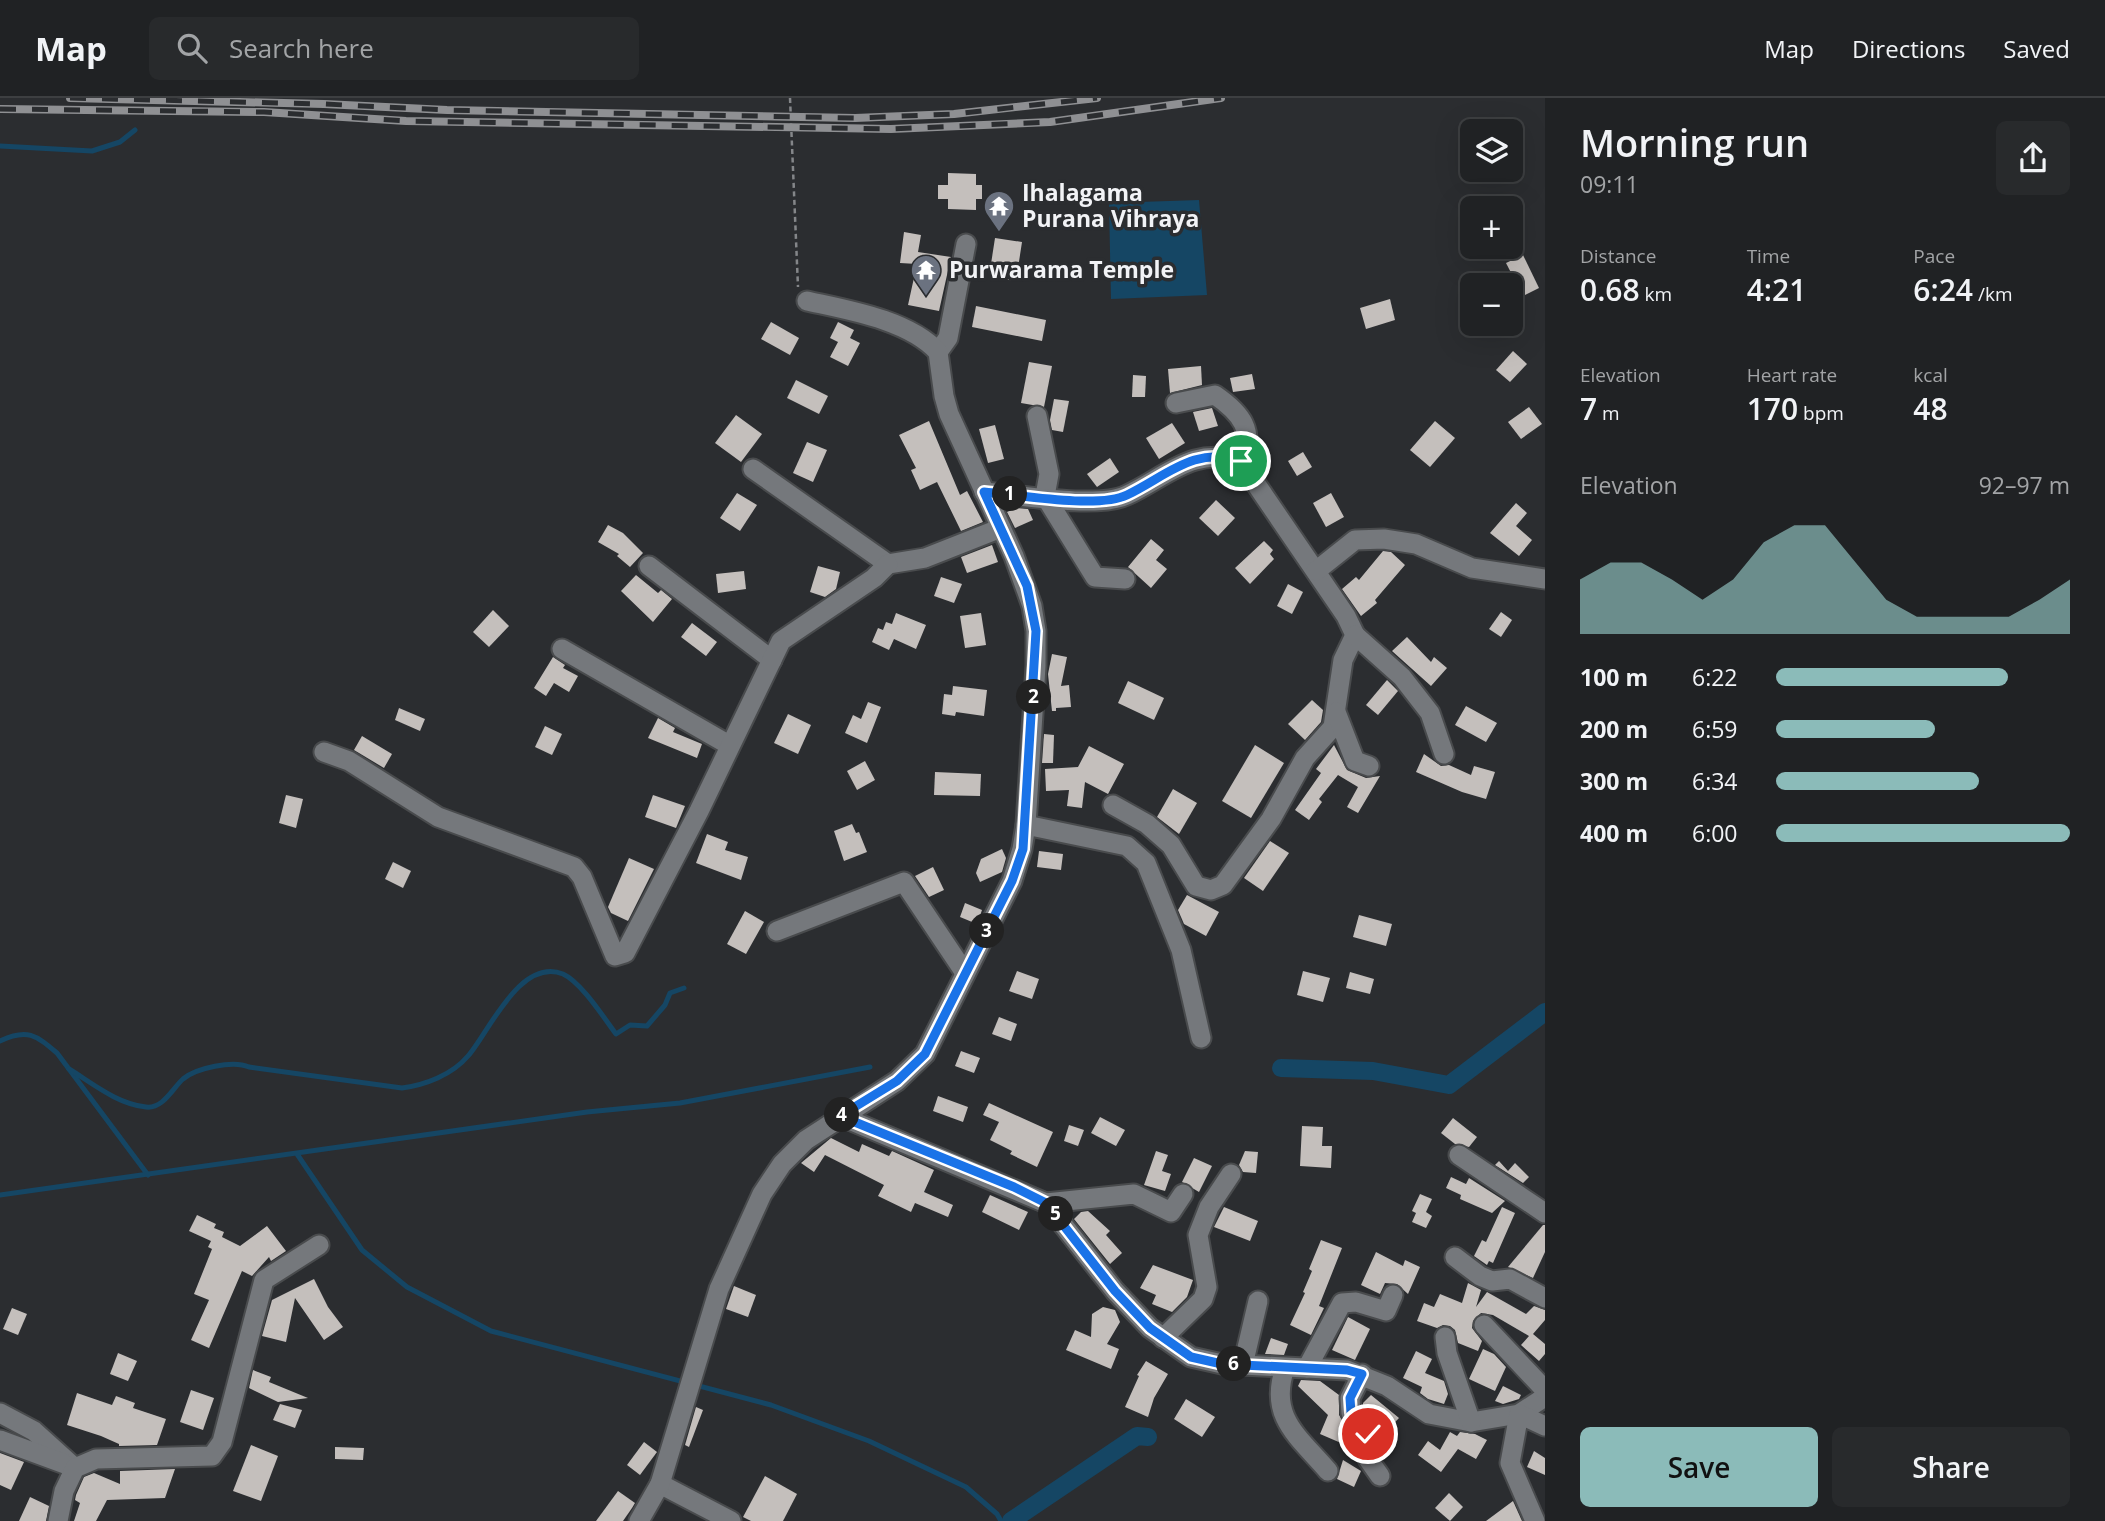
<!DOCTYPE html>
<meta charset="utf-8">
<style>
body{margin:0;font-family:"Open Sans",sans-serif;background:#282a2c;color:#f1f3f6;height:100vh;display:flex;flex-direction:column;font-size:26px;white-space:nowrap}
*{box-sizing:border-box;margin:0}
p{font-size:23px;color:#a2a4a6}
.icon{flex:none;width:38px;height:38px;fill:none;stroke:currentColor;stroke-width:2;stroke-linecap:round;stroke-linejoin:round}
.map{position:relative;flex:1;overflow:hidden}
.panel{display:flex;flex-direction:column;background:#202224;width:560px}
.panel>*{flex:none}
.fabs{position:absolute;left:1460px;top:21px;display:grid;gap:14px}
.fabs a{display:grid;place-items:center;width:63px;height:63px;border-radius:10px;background:#202224;box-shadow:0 7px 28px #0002,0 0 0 2px #3d3f41;font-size:35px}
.pin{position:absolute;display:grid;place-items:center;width:60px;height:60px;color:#fff;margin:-30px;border:4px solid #fff;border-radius:50%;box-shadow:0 2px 7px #0007}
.km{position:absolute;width:35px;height:35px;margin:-18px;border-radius:50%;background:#222;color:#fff;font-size:19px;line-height:35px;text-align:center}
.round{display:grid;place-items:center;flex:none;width:74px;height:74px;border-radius:10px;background:#282a2c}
.head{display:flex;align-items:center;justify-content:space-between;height:119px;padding:0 35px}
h1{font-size:38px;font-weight:600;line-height:52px}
.metrics{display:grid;grid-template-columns:repeat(3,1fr);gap:10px;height:119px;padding:7px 35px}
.metrics div{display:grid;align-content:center}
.metrics b{font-size:30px;font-weight:600}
.metrics small{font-size:19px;font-weight:400}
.metrics p{font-size:19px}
.chart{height:196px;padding:14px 35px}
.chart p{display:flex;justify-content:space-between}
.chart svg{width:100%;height:126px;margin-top:7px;fill:#8bbbb9;opacity:.7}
.button{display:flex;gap:14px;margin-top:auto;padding:14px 35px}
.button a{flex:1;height:80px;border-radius:10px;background:#8bbbb9;color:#111;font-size:28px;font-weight:600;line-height:80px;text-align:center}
.button a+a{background:#282a2c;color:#f1f3f6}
ul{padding:0 35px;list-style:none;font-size:23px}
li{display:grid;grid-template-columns:112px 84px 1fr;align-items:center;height:52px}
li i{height:18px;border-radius:9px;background:#8bbbb9}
header{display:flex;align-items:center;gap:42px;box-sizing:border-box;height:98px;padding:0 35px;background:#202224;border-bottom:2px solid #3d3f41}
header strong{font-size:33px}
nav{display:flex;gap:38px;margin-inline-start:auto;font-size:24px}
.search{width:490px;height:63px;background:#282a2c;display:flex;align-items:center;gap:18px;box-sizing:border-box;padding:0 24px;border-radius:10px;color:#a2a4a6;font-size:26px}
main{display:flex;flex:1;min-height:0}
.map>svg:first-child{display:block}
.water{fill:#154664}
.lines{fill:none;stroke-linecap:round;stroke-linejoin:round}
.stream{stroke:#154664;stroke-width:5}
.canal{stroke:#154664;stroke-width:18}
.building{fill:#c4bfbc}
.minor-casing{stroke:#494b4d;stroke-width:23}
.path{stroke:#848689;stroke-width:2.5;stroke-dasharray:5 3.5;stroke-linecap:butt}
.minor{stroke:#75787c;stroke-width:19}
.rail-casing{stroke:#8f9093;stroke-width:8}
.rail{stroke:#2b2d30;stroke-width:5;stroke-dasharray:16;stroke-linecap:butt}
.route-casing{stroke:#fff;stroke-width:14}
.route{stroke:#1a73e8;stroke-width:9}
.labels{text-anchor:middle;stroke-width:7;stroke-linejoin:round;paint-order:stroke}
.poi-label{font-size:23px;font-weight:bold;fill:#f2f3f6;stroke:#2b2d30;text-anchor:start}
</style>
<header>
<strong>Map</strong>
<div class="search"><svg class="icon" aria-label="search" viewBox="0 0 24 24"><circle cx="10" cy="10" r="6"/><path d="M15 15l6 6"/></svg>Search here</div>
<nav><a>Map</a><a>Directions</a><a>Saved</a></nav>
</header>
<main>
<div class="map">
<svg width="1545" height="1423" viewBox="0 0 1545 1423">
<rect width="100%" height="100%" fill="#2b2d30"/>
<path class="water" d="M1199,102L1207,197L1111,201L1109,105Z"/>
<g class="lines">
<g class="stream">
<path d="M0,48L92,53L120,44L135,32"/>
<path d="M0,943C27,930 36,937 57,955L148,1077"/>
<path d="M69,971C92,985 117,1006 146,1009C163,1011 172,991 183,981C196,970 233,962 249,969L402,990C425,987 452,977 468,958C489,934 520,859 563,876C581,884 604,920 616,936L630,927L647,928L665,907L670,895L684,890"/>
<path d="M297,1056L362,1152L407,1189L491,1233L771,1307L869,1343L966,1389L997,1416L1001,1423"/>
<path d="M0,1097L587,1014L680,1005L870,969"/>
</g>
<g class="canal">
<path d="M1281,970L1373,973L1449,987L1545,914"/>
<path d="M1011,1423L1137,1338L1148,1339"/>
</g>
</g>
<g class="building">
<path d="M948,75L976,76V87H982V101H976V112L948,111V101H938V87H948Z"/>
<path d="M904,134L921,137L918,154L951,159L939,213L908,207L917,166L900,165Z"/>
<path d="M995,140L1022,144L1016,183L989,179Z"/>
<path d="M1523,157L1539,190L1523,198L1506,165Z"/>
<path d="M1390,201L1395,222L1366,231L1360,210Z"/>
<path d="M976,208L1046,222L1042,243L972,229Z"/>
<path d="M771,224L799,240L790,257L761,241Z"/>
<path d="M838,224L854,232L850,240L860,245L848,268L830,259L838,244L830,240Z"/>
<path d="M1513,253L1527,266L1510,284L1496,272Z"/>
<path d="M1029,264L1052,268L1044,309L1021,305Z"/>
<path d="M1201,268L1202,287L1170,295L1168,271Z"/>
<path d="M1252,276L1255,291L1233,294L1230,280Z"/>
<path d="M1133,277L1146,278L1145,299H1132Z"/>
<path d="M796,282L828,298L819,316L787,300Z"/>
<path d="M1054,301L1069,303L1063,334L1052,332L1050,322Z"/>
<path d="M1529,309L1542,326L1521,341L1508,324Z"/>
<path d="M1212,310L1218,328L1199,333L1193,314Z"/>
<path d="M736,317L762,336L741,364L715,345Z"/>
<path d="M929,323L960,397L967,393L983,424L961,433L937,384L920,392L911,372L916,370L899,337Z"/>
<path d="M1435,323L1455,340L1430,369L1410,352Z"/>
<path d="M1172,325L1185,345L1159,361L1146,340Z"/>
<path d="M995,327L1004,361L988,365L979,331Z"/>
<path d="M807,344L827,352L813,384L793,375Z"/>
<path d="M1303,354L1312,369L1297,378L1288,363Z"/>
<path d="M1110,360L1119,374L1097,389L1087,376Z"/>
<path d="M737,395L757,407L740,433L720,420Z"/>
<path d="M1331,395L1344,419L1326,429L1313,405Z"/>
<path d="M1216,402L1235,420L1218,438L1199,420Z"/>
<path d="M1516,405L1527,415L1516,428L1532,442L1519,458L1490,435Z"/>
<path d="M1016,410L1028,411L1033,422L1015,430L1007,414Z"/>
<path d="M608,427L623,435L643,455L630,469L617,458L619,456L598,444Z"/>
<path d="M1151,441L1164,452L1156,462L1167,471L1151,490L1128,469Z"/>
<path d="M1264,443L1273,452L1270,456L1274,461L1250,486L1235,470Z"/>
<path d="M992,447L998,464L967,475L961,459Z"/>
<path d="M1383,453L1391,454L1405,467L1375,502L1377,505L1361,518L1342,491L1356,479L1359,482Z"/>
<path d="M818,468L840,474L836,491L825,499L810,494Z"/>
<path d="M744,473L746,491L718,495L716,476Z"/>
<path d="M636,477L658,495L661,492L672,501L653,524L621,493Z"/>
<path d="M941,479L962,486L954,505L934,498Z"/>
<path d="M1288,486L1303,494L1292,516L1277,508Z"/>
<path d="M493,512L509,528L489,549L473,534Z"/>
<path d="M1501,514L1512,522L1501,539L1489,531Z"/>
<path d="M896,515L926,527L916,551L894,541L889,552L872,544L878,530L883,532L886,524L892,526Z"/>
<path d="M981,515L986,547L965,550L960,518Z"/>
<path d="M692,525L717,544L706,558L681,539Z"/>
<path d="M1407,539L1431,564L1434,559L1447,570L1431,588L1392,553Z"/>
<path d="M1052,556L1067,559L1061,588L1069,587L1071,609L1056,610V613H1052L1048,576Z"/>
<path d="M553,559L565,567L563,570L578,578L569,594L554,585L546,598L534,590Z"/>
<path d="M1387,582L1398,593L1378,617L1366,607Z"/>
<path d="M1128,583L1164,600L1154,622L1118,605Z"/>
<path d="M953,588L987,592L984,618L956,614L955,618L942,616L944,596L952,597Z"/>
<path d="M1312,602L1323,612L1321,624L1305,642L1288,626Z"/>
<path d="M868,604L881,609L867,645L845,635L853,617L861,621Z"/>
<path d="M1466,608L1497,625L1486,644L1455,627Z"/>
<path d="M399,610L425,621L420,633L395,622Z"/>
<path d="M788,616L811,627L798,656L774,645Z"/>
<path d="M658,620L675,630L673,634L702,646L697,660L648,640Z"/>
<path d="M545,628L562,636L552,657L535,649Z"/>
<path d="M1044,636L1054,637L1053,665H1042Z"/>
<path d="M362,638L392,656L384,670L354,652Z"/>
<path d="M1255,647L1284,665L1251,720L1222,703Z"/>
<path d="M1334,647L1347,672L1366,680L1380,678L1358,715L1347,709L1358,689L1338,677L1319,701L1322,704L1309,722L1295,712L1321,675L1316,671Z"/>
<path d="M1089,648L1124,666L1108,696L1085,684L1082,710L1067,708L1069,692L1046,693L1045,671L1078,669Z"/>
<path d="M1424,656L1441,668L1449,667L1471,677L1474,668L1495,674L1486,701L1462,694L1416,674Z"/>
<path d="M865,663L875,682L857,692L847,673Z"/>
<path d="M935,674L981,676L980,698L934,697Z"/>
<path d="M1173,691L1197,705L1179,736L1157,719Z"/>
<path d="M286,697L303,701L296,730L279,725Z"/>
<path d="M653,697L685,708L676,730L645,719Z"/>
<path d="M852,726L856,735L859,734L867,754L844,763L834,733Z"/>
<path d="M707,736L728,744L725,752L748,759L741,782L696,765Z"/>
<path d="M1270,743L1289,755L1263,793L1244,780Z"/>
<path d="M1002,751L1006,760L1002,774L980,784L976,775L981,761Z"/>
<path d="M1039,753L1063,756L1061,772L1037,769Z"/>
<path d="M629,760L654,771L628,823L611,815L608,809Z"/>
<path d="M393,764L411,773L403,790L385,781Z"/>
<path d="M933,769L944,792L929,799L915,778Z"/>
<path d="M1187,797L1219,814L1206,838L1184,826L1178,812Z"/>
<path d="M965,805L982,812L977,826L960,819Z"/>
<path d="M745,813L764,824L746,856L727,846Z"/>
<path d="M1359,817L1392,826L1386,848L1353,839Z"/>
<path d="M1017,873L1039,881L1032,901L1009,893Z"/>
<path d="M1303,873L1330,880L1323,904L1297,897Z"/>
<path d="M1350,874L1374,881L1370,896L1346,890Z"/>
<path d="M999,919L1017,926L1011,943L992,936Z"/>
<path d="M961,953L980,960L974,975L955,968Z"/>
<path d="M938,998L968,1009L963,1024L933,1013Z"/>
<path d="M989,1005L1053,1034L1037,1069L1010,1056L1012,1053L990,1042L999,1024L983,1017Z"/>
<path d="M1100,1019L1125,1032L1116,1048L1091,1035Z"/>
<path d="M1453,1020L1477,1039L1469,1049L1455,1046L1441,1035Z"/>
<path d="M1069,1027L1084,1032L1078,1048L1064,1043Z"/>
<path d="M1302,1028L1323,1029L1322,1048H1332L1331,1070L1300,1068Z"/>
<path d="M831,1040L859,1054L862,1046L889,1058L892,1053L934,1072L924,1094L953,1107L948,1119L915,1105L911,1114L878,1098L884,1087L825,1057L814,1074L801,1065Z"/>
<path d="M1156,1053L1168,1057L1162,1073L1171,1076L1165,1093L1144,1087Z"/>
<path d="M1245,1053L1258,1054L1256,1075L1243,1074L1239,1067Z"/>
<path d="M1194,1060L1212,1068L1199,1094L1182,1084Z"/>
<path d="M1499,1063L1508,1073L1515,1065L1529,1079L1523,1085L1495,1067Z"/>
<path d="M1451,1079L1466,1086L1469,1080L1505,1103L1492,1115L1460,1101L1461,1097L1446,1090Z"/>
<path d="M1420,1096L1432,1101L1426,1114L1432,1118L1426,1130L1412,1124L1416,1115L1412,1113Z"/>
<path d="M990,1097L1028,1114L1019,1132L982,1114Z"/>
<path d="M1224,1109L1258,1123L1250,1143L1214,1129Z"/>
<path d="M1502,1109L1515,1115L1493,1165L1489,1163L1487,1167L1474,1158L1482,1142L1486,1144Z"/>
<path d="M1088,1113L1110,1133L1106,1137L1122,1155L1110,1166L1074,1121L1081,1114Z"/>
<path d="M197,1117L216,1126L214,1130L224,1134L222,1139L240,1148L267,1128L286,1153L271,1163L269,1159L252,1178L242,1173L209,1250L191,1242L209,1202L194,1196L212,1151L208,1149L211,1143L189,1133Z"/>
<path d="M1543,1127H1545V1154L1533,1180L1508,1169Z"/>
<path d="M1321,1142L1342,1150L1319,1208L1324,1210L1311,1237L1290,1227L1305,1195L1303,1194L1312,1173L1309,1171Z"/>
<path d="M1376,1154L1403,1168L1405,1162L1420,1169L1408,1196L1397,1186L1385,1185L1380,1196L1361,1187Z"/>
<path d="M1153,1167L1193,1182L1187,1199L1172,1214L1152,1206L1156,1197L1140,1190Z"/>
<path d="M314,1181L328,1209L343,1229L324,1242L295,1200L286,1244L262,1238L272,1202Z"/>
<path d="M1468,1185L1481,1192L1476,1209L1487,1194L1526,1216L1534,1208L1545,1212V1222L1533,1236L1545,1246V1256L1539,1263L1521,1247L1529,1238L1493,1217L1481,1215L1473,1223L1472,1230L1482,1243L1478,1253L1458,1245L1455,1232L1450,1228L1443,1227L1437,1230L1417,1223L1424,1205L1434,1209L1440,1196L1462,1205Z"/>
<path d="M734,1188L756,1197L748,1219L726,1211Z"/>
<path d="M1103,1209L1115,1212L1120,1224L1107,1246L1119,1251L1111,1271L1066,1252L1075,1232L1091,1239L1092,1216Z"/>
<path d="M12,1210L27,1216L18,1237L3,1231Z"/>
<path d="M1348,1219L1370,1231L1355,1262L1332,1252Z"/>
<path d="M1271,1240L1288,1246L1284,1257L1265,1256Z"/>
<path d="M1483,1251L1494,1256L1506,1269L1495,1293L1469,1281Z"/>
<path d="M1416,1253L1432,1261L1425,1275L1444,1283L1448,1296L1444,1306L1428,1301L1420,1295L1422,1289L1403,1280Z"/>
<path d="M118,1255L137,1263L128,1283L110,1276Z"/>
<path d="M1146,1263L1168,1276L1154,1300L1148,1319L1125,1309L1139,1278L1137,1277Z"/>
<path d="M253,1272L271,1279L269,1284L308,1300L278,1304L249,1290Z"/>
<path d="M1301,1282L1320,1283L1339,1297V1317L1354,1340L1355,1351L1320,1336L1328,1317L1298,1288Z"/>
<path d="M1503,1288L1521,1297L1519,1301L1503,1306L1495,1303Z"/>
<path d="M191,1292L214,1300L203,1332L180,1324Z"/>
<path d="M77,1295L112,1307L116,1298L135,1305L133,1310L166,1321L157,1347L119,1348V1346L101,1338L67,1327Z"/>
<path d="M1371,1297L1399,1320L1380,1340L1374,1325L1363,1310V1305Z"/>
<path d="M1186,1301L1215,1319L1202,1339L1174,1321Z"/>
<path d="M280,1306L302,1312L295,1330L273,1322Z"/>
<path d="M696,1309L703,1312L689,1349L685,1347Z"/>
<path d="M1450,1334L1457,1338L1460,1334L1475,1336L1487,1342L1476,1361L1458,1351L1441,1374L1418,1357L1428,1343L1440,1352Z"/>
<path d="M644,1344L657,1354L640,1377L627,1367Z"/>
<path d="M251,1347L278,1358L261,1403L233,1393Z"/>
<path d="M335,1349L364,1350L363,1362L335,1361Z"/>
<path d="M1534,1353L1545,1360V1377L1527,1369Z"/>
<path d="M0,1355L24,1364L11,1392L0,1387Z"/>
<path d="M1343,1362L1361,1373L1354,1389L1337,1381Z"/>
<path d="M175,1371L165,1400L107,1402L96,1423H74L80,1405L75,1402L76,1397L84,1379L94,1375L120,1386V1373Z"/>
<path d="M765,1378L797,1396L783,1423H751L743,1419Z"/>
<path d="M618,1393L635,1405L632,1410L623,1423H596Z"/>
<path d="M1449,1395L1463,1409L1450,1423L1435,1410Z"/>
<path d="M30,1399L49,1408L46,1423H19Z"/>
<path d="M1513,1403L1522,1423H1486Z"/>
</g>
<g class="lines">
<g class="minor-casing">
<g id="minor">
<path d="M938,254L948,240L966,146"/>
<path d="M1176,305L1215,297C1241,315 1256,333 1241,364"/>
<path d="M1037,318L1049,376L1045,398L1095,479L1125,481"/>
<path d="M753,371L888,466"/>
<path d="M984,394C1019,397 1098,411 1127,397C1166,379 1194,347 1241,364L1346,518L1355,537L1343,562L1333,629L1305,660L1271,721L1223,787L1211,792L1196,788L1171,747L1147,726L1113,707"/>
<path d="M888,466L925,460L1001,430"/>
<path d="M649,468L772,562"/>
<path d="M1316,473L1355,442L1384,441L1416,446L1472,470L1545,481"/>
<path d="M1355,537L1402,579L1430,615L1444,656"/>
<path d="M562,551L729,647"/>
<path d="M1336,614L1355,663L1369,668"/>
<path d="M324,654L349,663L438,719L574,769L582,779L615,858L625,855L699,713L781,543L874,480L888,466"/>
<path d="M1026,727L1127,748L1146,765L1181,852L1201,940"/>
<path d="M777,833L904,784L965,875"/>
<path d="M840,1018L1046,1105L1115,1193L1150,1230L1191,1259L1222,1266L1347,1272L1387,1288L1429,1316L1471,1324L1519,1316L1545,1299"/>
<path d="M1459,1057L1545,1115"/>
<path d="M1046,1105L1134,1096L1171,1114L1183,1096"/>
<path d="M1455,1159L1480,1178L1492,1183L1510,1181L1545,1200"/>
<path d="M1484,1227L1545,1292"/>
<path d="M1445,1239L1447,1255L1471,1324"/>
<path d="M1163,1240L1203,1201L1207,1189L1198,1137L1209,1109L1231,1076"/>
<path d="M1243,1267L1258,1203"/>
<path d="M1285,1270C1268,1319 1299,1339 1328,1373"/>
<path d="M1307,1270L1342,1205L1356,1204L1386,1213L1393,1197"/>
<path d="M1362,1276L1350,1300L1351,1315C1366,1331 1370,1339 1368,1361L1380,1378"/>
<path d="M0,1315L34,1333L75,1370"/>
<path d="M0,1342L65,1366"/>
<path d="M660,1386L731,1423"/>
<path d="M58,1423L64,1393L75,1370L96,1361L212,1358L222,1344L264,1182L319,1147"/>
<path d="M639,1423L660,1386L719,1191L762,1096L782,1066L806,1042L897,983L925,956L1012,783L1022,751L1026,727L1036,568V533L1032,508L1014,458L949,316L944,298L938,254C909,222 848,212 807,203"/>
<path d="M1535,1423L1510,1365L1519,1316L1545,1328"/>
</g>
</g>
<path class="path" d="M790,0L798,189"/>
<use href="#minor" class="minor"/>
<g class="rail-casing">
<g id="rail">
<path d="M70,0L324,6L447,12L855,20L954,16L1097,0"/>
<path d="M0,11L264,14L406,23L891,31L1050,24L1221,0"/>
</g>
</g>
<use href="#rail" class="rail"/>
</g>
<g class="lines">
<g class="route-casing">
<path id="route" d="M1241,363C1195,347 1165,379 1127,397C1098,411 1019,397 984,394L1027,488L1036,533L1023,751L1012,783L925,956L897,983L840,1018L1014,1089L1046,1105L1115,1193L1150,1230L1191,1259L1222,1266L1347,1272L1362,1276L1350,1300L1351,1315L1368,1336"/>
</g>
<use href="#route" class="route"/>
</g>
<defs>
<g id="temple-pin" transform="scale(1.575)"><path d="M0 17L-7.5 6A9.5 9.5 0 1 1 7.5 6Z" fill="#6b7280" stroke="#2b2d30"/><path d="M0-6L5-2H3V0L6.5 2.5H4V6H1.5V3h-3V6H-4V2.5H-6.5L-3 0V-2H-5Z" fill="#fff"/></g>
</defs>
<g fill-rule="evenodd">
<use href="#temple-pin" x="999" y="108"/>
<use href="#temple-pin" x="926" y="172"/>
</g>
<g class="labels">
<g class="poi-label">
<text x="1022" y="103">Ihalagama<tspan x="1022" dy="26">Purana Vihraya</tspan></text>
<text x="949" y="180">Purwarama Temple</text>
</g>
</g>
</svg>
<div class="fabs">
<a><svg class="icon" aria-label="layers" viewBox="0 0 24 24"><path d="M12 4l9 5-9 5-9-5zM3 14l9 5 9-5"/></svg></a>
<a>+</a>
<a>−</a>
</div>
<div class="pin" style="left:1241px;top:363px;background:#1e9e55"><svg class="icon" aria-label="arrive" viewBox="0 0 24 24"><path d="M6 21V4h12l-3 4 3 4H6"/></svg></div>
<div class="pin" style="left:1368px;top:1336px;background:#d93025"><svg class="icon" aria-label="check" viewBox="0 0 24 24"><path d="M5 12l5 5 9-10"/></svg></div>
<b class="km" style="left:1010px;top:396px">1</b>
<b class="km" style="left:1034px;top:599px">2</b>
<b class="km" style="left:987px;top:833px">3</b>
<b class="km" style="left:842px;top:1017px">4</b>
<b class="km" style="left:1056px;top:1116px">5</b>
<b class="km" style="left:1234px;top:1266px">6</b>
</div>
<section class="panel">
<div class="head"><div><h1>Morning run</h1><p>09:11</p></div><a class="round"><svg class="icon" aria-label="share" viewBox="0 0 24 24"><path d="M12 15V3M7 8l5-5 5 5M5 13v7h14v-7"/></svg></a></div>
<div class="metrics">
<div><p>Distance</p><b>0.68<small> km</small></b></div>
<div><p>Time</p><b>4:21</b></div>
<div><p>Pace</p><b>6:24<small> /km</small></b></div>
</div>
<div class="metrics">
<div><p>Elevation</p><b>7<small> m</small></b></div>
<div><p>Heart rate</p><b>170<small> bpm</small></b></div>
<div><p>kcal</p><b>48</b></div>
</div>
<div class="chart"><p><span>Elevation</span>92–97 m</p>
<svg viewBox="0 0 160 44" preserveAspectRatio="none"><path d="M0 44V25L10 19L20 19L30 25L40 32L50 25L60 12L70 6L80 6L90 19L100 32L110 38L120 38L130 38L140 38L150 32L160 25V44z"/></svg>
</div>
<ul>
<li><b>100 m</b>6:22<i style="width:79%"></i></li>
<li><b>200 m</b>6:59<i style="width:54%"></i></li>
<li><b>300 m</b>6:34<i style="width:69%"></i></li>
<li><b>400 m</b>6:00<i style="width:100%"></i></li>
</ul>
<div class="button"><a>Save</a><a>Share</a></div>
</section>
</main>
